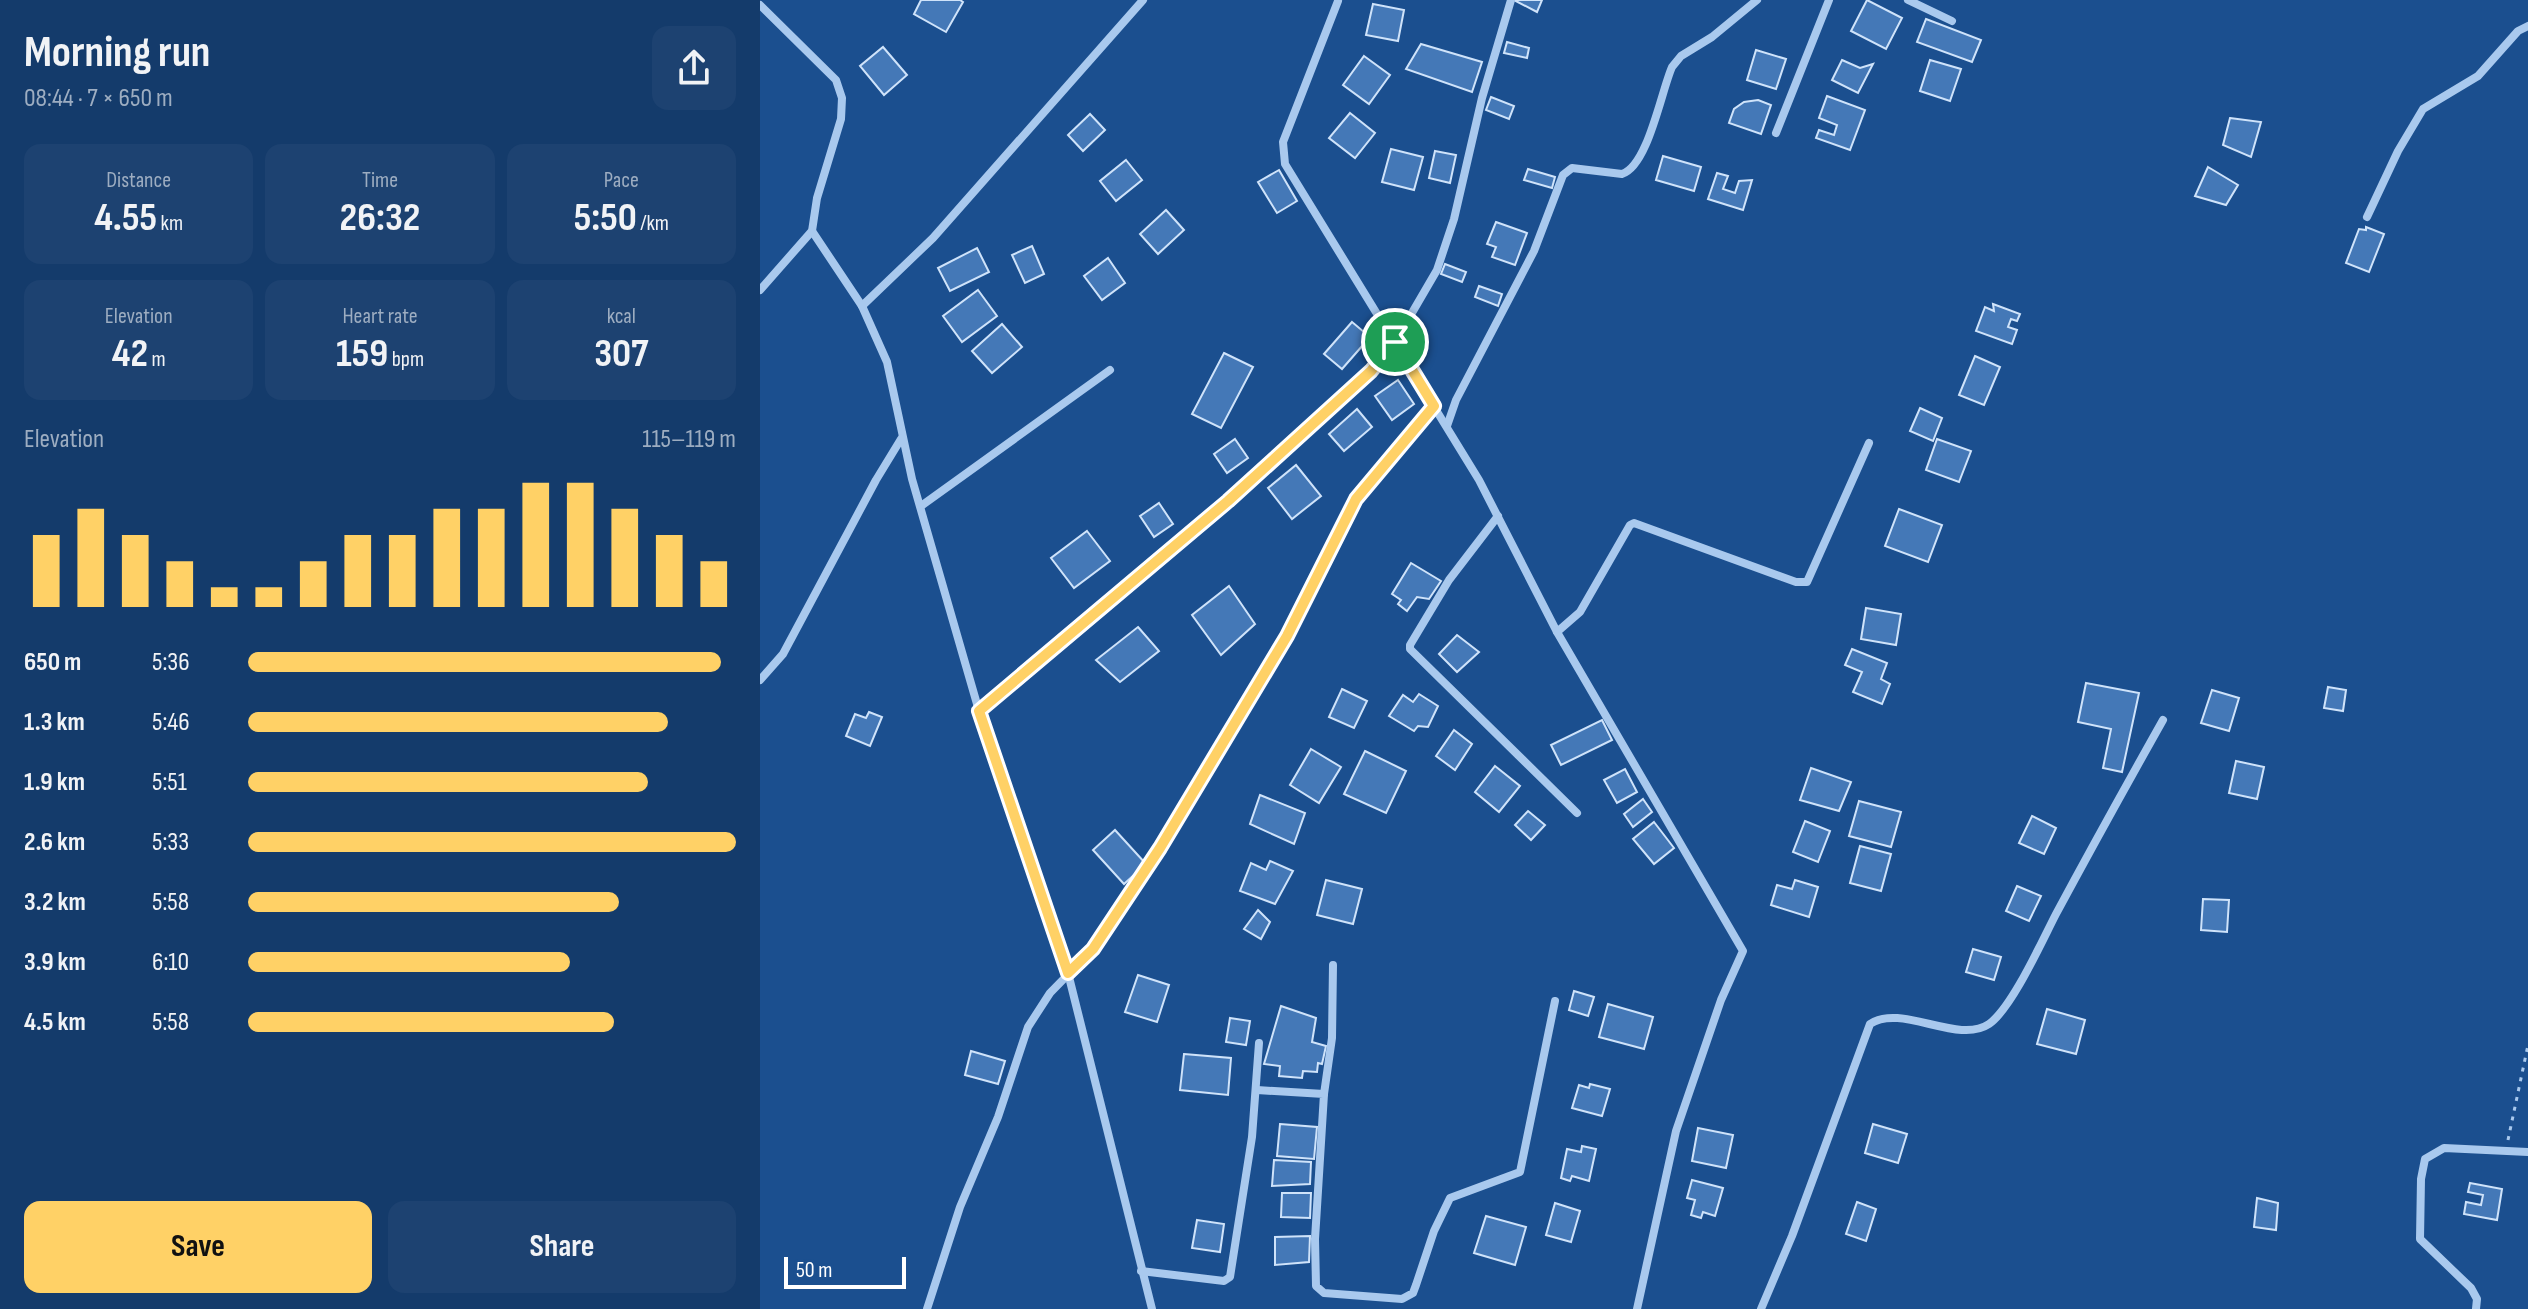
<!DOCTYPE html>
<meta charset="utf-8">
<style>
body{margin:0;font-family:"Sofia Sans Condensed",sans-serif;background:#1d4271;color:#f1f3f6;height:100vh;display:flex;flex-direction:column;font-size:30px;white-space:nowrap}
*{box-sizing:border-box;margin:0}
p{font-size:26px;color:#9dadc1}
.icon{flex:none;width:44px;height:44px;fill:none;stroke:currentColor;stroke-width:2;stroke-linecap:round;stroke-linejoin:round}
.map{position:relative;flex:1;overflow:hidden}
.panel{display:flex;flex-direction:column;background:#143b6b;width:760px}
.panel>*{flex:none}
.scale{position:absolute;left:24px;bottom:20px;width:122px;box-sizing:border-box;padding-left:8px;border:4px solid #fff;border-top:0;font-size:22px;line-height:28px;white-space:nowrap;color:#fff;-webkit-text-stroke:6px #1b4f8f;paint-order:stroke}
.pin{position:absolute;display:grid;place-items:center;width:68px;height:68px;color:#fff;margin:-34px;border:4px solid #fff;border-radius:50%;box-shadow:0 2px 8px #0007}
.round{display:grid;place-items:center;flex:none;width:84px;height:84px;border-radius:16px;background:#1d4271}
.overview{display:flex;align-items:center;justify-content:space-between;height:136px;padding:0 24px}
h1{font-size:44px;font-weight:700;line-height:60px}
.figures{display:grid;grid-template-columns:repeat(3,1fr);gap:12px;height:136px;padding:8px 24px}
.figures div{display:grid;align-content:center;border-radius:16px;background:#1d4271;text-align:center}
.figures b{font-size:40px;font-weight:700}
.figures small{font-size:22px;font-weight:400}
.figures p{font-size:22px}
.chart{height:224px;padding:16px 24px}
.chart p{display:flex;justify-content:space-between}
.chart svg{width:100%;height:144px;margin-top:8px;stroke:#ffd166;stroke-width:6}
.primary-button{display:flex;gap:16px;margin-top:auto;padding:16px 24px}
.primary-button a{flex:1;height:92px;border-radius:16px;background:#ffd166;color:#111;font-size:32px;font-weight:700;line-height:92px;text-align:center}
.primary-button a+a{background:#1d4271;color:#f1f3f6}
ul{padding:0 24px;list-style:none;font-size:26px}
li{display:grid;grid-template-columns:128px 96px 1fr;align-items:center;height:60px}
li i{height:20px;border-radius:10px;background:#ffd166}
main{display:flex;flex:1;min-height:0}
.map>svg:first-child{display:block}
.building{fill:#4478b7;stroke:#cfe3fa;stroke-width:2}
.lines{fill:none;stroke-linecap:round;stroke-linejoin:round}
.path{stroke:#a9c9ee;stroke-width:3;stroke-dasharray:4 6;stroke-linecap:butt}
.minor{stroke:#a9c9ee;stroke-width:8}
.route-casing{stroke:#fff;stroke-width:16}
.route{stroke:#ffd166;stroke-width:10}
</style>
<main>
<section class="panel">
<div class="overview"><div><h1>Morning run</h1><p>08:44 · 7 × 650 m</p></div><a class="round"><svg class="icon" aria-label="share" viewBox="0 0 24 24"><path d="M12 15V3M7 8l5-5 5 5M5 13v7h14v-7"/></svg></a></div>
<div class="figures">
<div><p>Distance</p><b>4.55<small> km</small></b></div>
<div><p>Time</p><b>26:32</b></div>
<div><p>Pace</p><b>5:50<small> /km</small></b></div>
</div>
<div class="figures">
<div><p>Elevation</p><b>42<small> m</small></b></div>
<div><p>Heart rate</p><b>159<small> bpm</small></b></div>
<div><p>kcal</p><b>307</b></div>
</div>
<div class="chart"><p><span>Elevation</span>115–119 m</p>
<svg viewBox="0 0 160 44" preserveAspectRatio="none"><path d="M5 44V22M15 44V14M25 44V22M35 44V30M45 44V38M55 44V38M65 44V30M75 44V22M85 44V22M95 44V14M105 44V14M115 44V6M125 44V6M135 44V14M145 44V22M155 44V30"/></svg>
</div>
<ul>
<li><b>650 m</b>5:36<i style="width:97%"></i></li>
<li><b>1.3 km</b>5:46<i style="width:86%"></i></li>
<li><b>1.9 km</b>5:51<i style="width:82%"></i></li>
<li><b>2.6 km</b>5:33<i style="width:100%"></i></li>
<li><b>3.2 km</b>5:58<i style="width:76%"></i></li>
<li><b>3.9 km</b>6:10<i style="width:66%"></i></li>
<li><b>4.5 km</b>5:58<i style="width:75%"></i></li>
</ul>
<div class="primary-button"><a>Save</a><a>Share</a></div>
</section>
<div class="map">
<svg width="1768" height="1309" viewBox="0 0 1768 1309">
<rect width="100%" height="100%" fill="#1b4f8f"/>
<g class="building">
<path d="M161,0H200L203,2L186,32L154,14Z"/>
<path d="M754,0H782L777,12Z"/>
<path d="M1107,0L1142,18L1126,49L1091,31Z"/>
<path d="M613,4L644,10L638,41L606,35Z"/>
<path d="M1166,19L1221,40L1212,62L1157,42Z"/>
<path d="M747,42L769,48L767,58L744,53Z"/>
<path d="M661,44L722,62L712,92L646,69Z"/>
<path d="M123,47L147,75L124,95L100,66Z"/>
<path d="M996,50L1026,59L1016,89L987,80Z"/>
<path d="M604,56L630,75L609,104L583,85Z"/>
<path d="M1082,60L1100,68L1113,64L1098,93L1072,80Z"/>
<path d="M1170,60L1201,69L1190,101L1160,91Z"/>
<path d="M1067,96L1105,110L1090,150L1056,138L1059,130L1074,135L1077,125L1059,118Z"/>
<path d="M731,97L754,106L749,119L726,110Z"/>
<path d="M998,100L1011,105L1001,134L969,123L974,109L984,102Z"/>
<path d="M590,113L615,133L595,158L569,138Z"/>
<path d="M330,114L345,130L323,151L308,135Z"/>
<path d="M1470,118L1501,122L1491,157L1463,145Z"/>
<path d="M631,149L663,157L654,190L622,182Z"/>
<path d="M675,151L696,155L690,183L669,178Z"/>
<path d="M903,156L941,167L934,191L896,180Z"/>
<path d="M366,160L382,180L356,201L340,181Z"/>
<path d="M1448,167L1478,185L1466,205L1435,196Z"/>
<path d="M768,169L795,177L792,188L764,180Z"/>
<path d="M519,170L537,201L517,213L498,182Z"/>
<path d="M957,173L968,176L963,189L975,193L979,181L992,180L983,210L948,199Z"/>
<path d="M406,210L424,230L398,254L380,234Z"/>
<path d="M736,222L767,233L755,265L732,257L736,247L727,244Z"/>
<path d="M1606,227L1624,234L1609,272L1586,263L1599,229L1606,230Z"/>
<path d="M272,246L284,274L265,283L252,255Z"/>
<path d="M217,248L229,272L190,291L178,268Z"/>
<path d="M348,258L365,283L342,300L324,276Z"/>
<path d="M685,264L706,272L702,282L681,274Z"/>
<path d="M719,286L742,294L738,306L715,297Z"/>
<path d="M218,290L237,316L202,342L183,316Z"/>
<path d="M1233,304L1260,314L1257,321L1251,319L1248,327L1257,330L1252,344L1216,331L1225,307L1234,311Z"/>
<path d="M592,322L610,337L582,369L564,354Z"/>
<path d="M242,324L262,347L232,373L212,351Z"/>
<path d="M464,353L493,367L461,428L432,414Z"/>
<path d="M1215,356L1240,367L1224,405L1199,395Z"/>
<path d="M638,380L654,404L632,420L615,396Z"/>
<path d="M1160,408L1182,418L1173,441L1150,431Z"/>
<path d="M597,409L612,427L584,451L569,434Z"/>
<path d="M475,439L488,458L467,473L454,454Z"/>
<path d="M1177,439L1211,451L1199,482L1166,470Z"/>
<path d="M536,465L561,496L532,519L508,488Z"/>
<path d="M399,503L413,524L394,537L380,516Z"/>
<path d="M1139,509L1182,525L1168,562L1125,546Z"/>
<path d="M327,531L350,561L314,588L291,558Z"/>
<path d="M651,563L681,581L669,599L657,597L647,611L638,604L641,600L632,594Z"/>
<path d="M469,586L495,624L461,655L432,615Z"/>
<path d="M1106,608L1141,614L1136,645L1101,639Z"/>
<path d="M378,627L399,651L360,682L336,660Z"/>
<path d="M697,635L719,652L697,672L679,654Z"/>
<path d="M1092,649L1127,663L1121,679L1130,684L1122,704L1093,692L1102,672L1085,665Z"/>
<path d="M1326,683L1379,693L1362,772L1343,768L1351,729L1318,722Z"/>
<path d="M1568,687L1586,690L1583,711L1564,708Z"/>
<path d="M582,689L607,701L594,728L569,717Z"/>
<path d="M1452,690L1479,698L1469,731L1441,723Z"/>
<path d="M659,694L678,706L668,727L658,726L654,731L629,716L643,695L653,702Z"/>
<path d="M109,712L122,717L110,746L86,736L95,714L106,718Z"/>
<path d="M842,720L852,740L801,765L791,745Z"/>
<path d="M694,730L712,744L695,770L676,756Z"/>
<path d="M551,749L581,767L559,803L530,785Z"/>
<path d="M605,751L646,771L626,813L584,794Z"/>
<path d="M1476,761L1504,767L1497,799L1469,793Z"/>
<path d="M735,766L760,786L739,812L715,792Z"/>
<path d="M1051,768L1091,782L1079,811L1040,800Z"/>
<path d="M865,769L877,792L857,803L844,780Z"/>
<path d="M500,795L545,813L534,844L490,824Z"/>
<path d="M883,799L892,812L873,827L864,814Z"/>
<path d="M1099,801L1141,812L1131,847L1089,836Z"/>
<path d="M768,811L785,825L771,840L755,825Z"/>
<path d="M1272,816L1296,828L1284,854L1259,843Z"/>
<path d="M1045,821L1070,831L1058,862L1033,852Z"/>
<path d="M894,822L914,848L894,864L873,839Z"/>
<path d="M355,830L386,864L364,884L333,850Z"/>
<path d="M1100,846L1131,854L1121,891L1090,883Z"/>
<path d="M510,861L533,871L515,904L480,891L491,863L506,870Z"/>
<path d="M566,880L602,889L593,924L557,915Z"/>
<path d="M1035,880L1058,887L1049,917L1011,905L1017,885L1032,889Z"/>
<path d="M1257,886L1281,896L1269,921L1246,911Z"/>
<path d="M1443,899L1469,900L1467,932L1441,930Z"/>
<path d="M498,910L510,922L501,939L484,929Z"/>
<path d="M1213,949L1241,957L1234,980L1206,972Z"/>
<path d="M378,975L409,985L397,1022L365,1012Z"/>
<path d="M814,991L834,997L828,1016L809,1010Z"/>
<path d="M848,1004L893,1017L884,1049L839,1037Z"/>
<path d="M521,1006L556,1018L552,1042L566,1046L562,1064L558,1063L557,1072L543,1071L542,1078L519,1076L520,1066L504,1064Z"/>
<path d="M1287,1009L1325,1020L1316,1054L1277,1044Z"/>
<path d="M470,1018L490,1021L486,1045L466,1042Z"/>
<path d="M211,1051L245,1061L238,1084L205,1075Z"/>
<path d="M424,1054L471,1058L468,1095L420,1090Z"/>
<path d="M830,1084L850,1089L842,1116L812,1108L819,1085L829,1088Z"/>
<path d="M520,1124L557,1127L554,1159L517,1156Z"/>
<path d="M1113,1124L1147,1134L1138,1163L1105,1153Z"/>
<path d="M938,1128L973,1135L966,1168L932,1161Z"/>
<path d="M822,1146L836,1149L829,1181L812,1176L810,1181L801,1178L807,1149L821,1152Z"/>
<path d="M514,1160L551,1162L550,1184L512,1186Z"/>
<path d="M932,1180L963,1188L955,1216L943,1212L941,1218L931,1215L935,1200L927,1198Z"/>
<path d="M1710,1183L1742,1189L1737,1220L1704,1214L1706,1202L1721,1205L1723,1195L1708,1192Z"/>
<path d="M522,1193H551L550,1218L521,1217Z"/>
<path d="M1497,1198L1518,1203L1516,1230L1494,1227Z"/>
<path d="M1097,1202L1116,1209L1106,1241L1086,1234Z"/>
<path d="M795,1203L820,1211L811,1242L786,1235Z"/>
<path d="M726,1216L766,1227L755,1265L714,1253Z"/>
<path d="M437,1220L464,1224L460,1252L432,1248Z"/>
<path d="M550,1236L549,1262L515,1265V1237Z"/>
</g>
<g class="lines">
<path class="path" d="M1748,1140L1768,1045"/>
<g class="minor">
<path d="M1148,0L1192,21"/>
<path d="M578,1L523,142L525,164L719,480L797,632L983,951L961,1000L916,1131L877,1309"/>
<path d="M0,5L76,80L82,98L81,119L57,198L52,231L0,290"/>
<path d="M1016,133L1069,0"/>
<path d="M1607,217L1638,151L1663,109L1718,76L1758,31L1768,26"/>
<path d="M52,231L102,306L127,362L152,479L219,711L308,973L392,1309"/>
<path d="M102,306L173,238L383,0"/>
<path d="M687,426L696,400L774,251L803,175L812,168L862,174C888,166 901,92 912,67L921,56L952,37L997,0"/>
<path d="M161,506L350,370"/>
<path d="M738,516L689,580L650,645V649L817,813"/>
<path d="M797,632L820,612L870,525L874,523L1036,582H1047L1109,443"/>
<path d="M0,680L23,654L116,480L141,439"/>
<path d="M219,711L468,501L611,371L635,342L677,270L694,219L722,98L751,0"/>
<path d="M497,1090L564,1094L555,1239L556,1286L564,1293L642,1299L653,1293L656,1285L674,1231L690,1198L760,1172L795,1001"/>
<path d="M564,1094L572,1038L573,965"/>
<path d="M381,1271L464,1281L470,1277L492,1137L499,1043"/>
<path d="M167,1309L200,1207L238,1117L268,1027L290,993L333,949L400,848L527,636L596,499L674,406"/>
<path d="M1001,1309L1032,1236L1110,1024C1141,1003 1198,1045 1229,1024C1252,1008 1282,941 1296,914C1331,849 1367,784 1403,720"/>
<path d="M1716,1309L1717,1299L1711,1288L1660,1239L1661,1179L1665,1159L1684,1148L1768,1152"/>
</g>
</g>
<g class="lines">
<g class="route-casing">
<path id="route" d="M635,342L674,406L596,499L527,636L400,848L333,949L308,973L219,711L468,501L611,371Z"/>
</g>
<use href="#route" class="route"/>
</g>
</svg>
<div class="scale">50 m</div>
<div class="pin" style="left:635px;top:342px;background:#1e9e55"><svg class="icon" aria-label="arrive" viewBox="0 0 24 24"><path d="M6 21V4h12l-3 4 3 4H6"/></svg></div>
</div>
</main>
